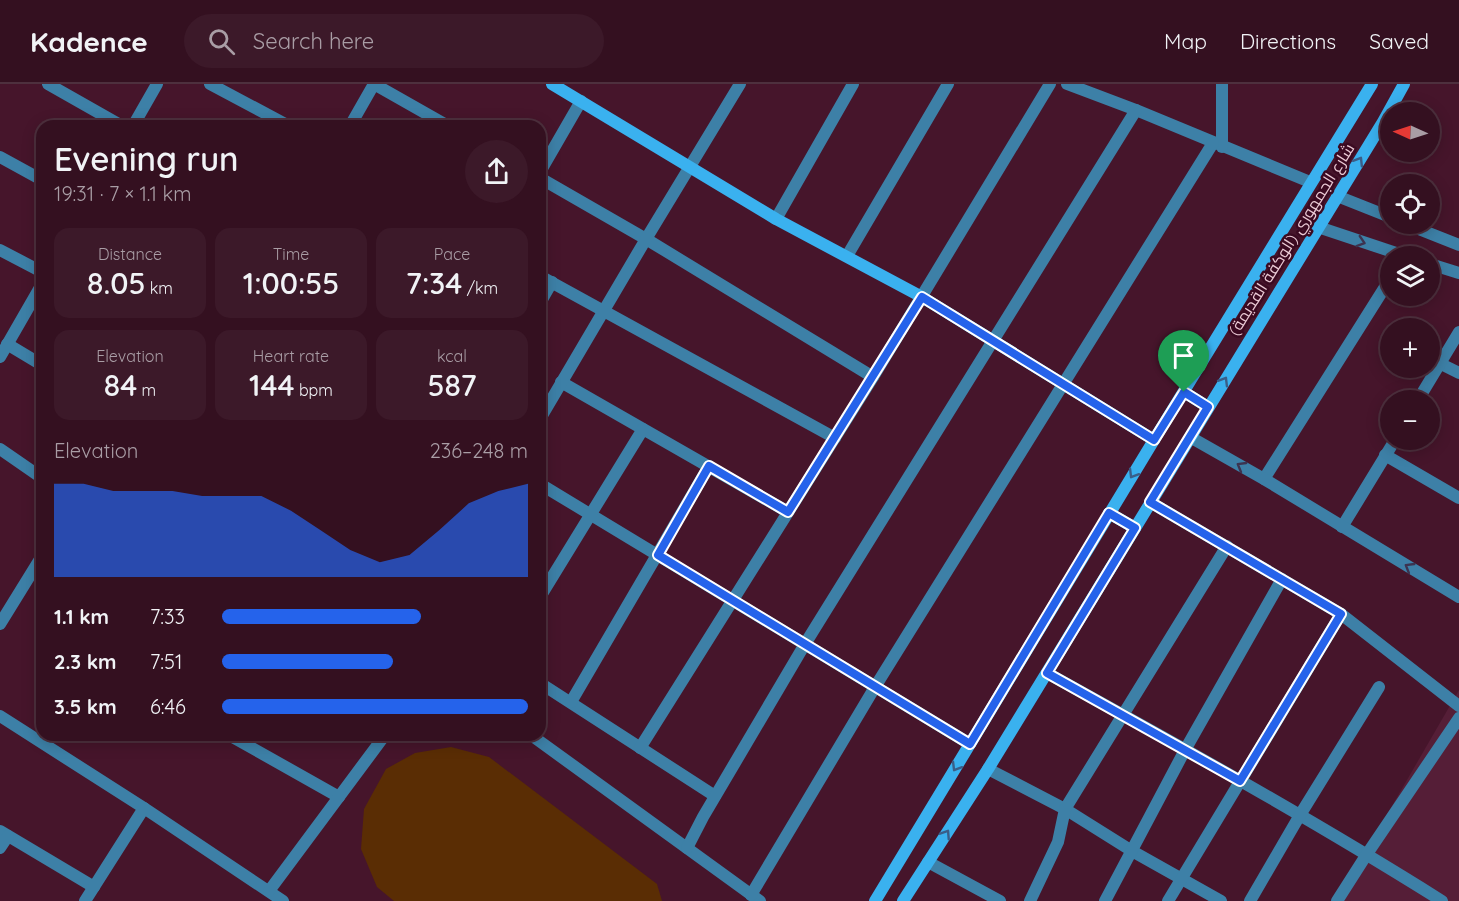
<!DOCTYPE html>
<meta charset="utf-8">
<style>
body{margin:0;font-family:Quicksand,Cairo,sans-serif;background:#3c1929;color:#f1f3f6;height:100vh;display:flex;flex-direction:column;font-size:22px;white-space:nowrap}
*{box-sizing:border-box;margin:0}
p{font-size:20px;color:#a99da5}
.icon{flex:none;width:33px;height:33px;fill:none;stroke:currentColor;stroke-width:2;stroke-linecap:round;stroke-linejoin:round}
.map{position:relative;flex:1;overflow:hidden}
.side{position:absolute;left:36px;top:36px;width:510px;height:621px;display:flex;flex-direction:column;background:#341020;border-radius:18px;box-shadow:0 3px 15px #0003,0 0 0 2px #4e303e}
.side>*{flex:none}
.needle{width:39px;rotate:273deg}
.controls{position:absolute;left:1380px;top:18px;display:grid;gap:12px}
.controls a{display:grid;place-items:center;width:60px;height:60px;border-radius:50%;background:#341020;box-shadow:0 3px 15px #0003,0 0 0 2px #4e303e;font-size:30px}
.pin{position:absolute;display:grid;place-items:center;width:51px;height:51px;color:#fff;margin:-62px -26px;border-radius:50% 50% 50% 0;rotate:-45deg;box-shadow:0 0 6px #0007}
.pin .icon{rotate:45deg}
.round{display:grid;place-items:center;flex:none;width:63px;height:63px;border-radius:32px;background:#3c1929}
.overview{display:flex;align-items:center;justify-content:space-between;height:102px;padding:0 18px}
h1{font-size:33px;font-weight:600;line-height:45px}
.figures{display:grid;grid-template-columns:repeat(3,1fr);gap:9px;height:102px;padding:6px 18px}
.figures div{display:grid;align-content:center;border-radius:15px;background:#3c1929;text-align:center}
.figures b{font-size:30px;font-weight:600}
.figures small{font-size:16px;font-weight:400}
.figures p{font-size:16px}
.chart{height:168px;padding:12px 18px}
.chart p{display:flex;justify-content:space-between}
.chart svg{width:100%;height:108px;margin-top:6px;fill:#2563eb;opacity:.7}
ul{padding:0 18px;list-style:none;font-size:20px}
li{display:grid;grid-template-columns:96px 72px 1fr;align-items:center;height:45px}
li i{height:15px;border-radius:8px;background:#2563eb}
header{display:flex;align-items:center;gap:36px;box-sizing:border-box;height:84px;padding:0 30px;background:#341020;border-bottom:2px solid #4e303e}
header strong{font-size:28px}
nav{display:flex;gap:33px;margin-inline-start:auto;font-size:21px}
.search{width:420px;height:54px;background:#3c1929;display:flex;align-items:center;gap:15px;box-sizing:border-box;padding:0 21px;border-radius:33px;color:#a99da5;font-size:22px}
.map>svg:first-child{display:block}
.built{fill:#551e37}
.green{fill:#5a2d04}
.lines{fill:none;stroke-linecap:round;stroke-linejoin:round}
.minor{stroke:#3d80a7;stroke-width:12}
.tertiary{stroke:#3d80a7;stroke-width:12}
.secondary{stroke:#3ab1ef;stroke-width:12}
.oneway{stroke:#3a5e88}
.oneway2{stroke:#3c3350}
.route-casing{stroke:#fff;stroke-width:12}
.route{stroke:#2563eb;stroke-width:8}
.labels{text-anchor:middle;stroke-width:5;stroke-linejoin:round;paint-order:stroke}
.street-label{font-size:16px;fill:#eccbd6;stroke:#3b0a21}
</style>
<header>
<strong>Kadence</strong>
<div class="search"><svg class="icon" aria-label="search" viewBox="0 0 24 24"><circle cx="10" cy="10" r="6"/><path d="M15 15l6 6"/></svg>Search here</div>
<nav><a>Map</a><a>Directions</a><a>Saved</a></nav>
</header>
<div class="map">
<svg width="1459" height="817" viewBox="0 0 1459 817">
<rect width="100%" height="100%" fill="#46152b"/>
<path class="built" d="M1459,606V817H1337Z"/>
<path class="green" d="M451,663L489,673L657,800L662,817H394L377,803L361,765L364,725L386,685L415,669Z"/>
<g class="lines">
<g class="minor">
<path d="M48,0L122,42"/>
<path d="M210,0L289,42"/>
<path d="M374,0L448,42"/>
<path d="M1067,0L1136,26L1310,98"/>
<path d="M1222,0V63"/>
<path d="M133,42L157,0"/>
<path d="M350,42L374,0"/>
<path d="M0,73L42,96"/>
<path d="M540,88L581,17"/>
<path d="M540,94L646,155L873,293"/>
<path d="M776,135L853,0"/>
<path d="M0,166L42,188"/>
<path d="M847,172L948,0"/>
<path d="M540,192L835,354"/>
<path d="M540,219L552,198"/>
<path d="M7,260L42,281"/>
<path d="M0,273L42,200"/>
<path d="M1441,280L1459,289"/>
<path d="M561,298L788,428"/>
<path d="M1418,316L1459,248"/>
<path d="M540,335L646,155L740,0"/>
<path d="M0,365L42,394"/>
<path d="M1385,371L1459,414"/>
<path d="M1264,395L1390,195"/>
<path d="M540,400L970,660"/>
<path d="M1150,418L1341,530L1459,622"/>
<path d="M1342,443L1395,356"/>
<path d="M540,513L643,345"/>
<path d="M0,540L42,472"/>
<path d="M1047,589C1180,662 1313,736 1442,817"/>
<path d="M540,599L715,712"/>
<path d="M571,618L709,382"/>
<path d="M0,632L144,724L283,817"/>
<path d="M229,651L339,713"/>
<path d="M531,651L760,817"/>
<path d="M640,664L873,293L1050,0"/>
<path d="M988,685L1065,725L1132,767L1221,817"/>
<path d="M0,747L94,803"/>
<path d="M0,764L8,752"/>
<path d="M687,764L703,733L805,560L1136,26"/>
<path d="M928,778L1000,817"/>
<path d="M269,807L385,651"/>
<path d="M751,811L875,603L1213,59"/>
<path d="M85,817L144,724"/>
<path d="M1030,817L1058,758L1065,725L1227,462"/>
<path d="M1105,817L1185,666L1282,495"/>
<path d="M1168,817L1341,530"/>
<path d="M1250,817L1300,731L1379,603"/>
</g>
<g class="tertiary">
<path d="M1337,112L1390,133"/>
<path d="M1406,140L1459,161"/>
<path d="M1318,143L1405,172"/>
<path d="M1430,180L1459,189"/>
<path d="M1190,353L1264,395L1459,513"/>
<path d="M1337,817L1367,770L1459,634"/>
</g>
<g class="secondary">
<path d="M552,0L776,135L922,213L1154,356"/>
<path d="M1184,308L1208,323"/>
<path d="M1109,429L1135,444"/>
<path d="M875,817L1154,356L1372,0"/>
<path d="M903,817L988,685L1383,38L1404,0"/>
</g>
</g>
<defs><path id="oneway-chevron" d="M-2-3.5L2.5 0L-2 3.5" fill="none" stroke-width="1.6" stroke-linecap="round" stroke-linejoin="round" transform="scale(1.5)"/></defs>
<g class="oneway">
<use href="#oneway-chevron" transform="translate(1359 77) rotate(-58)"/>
<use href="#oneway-chevron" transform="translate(1224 297) rotate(-59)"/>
<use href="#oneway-chevron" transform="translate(1133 390) rotate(121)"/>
<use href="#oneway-chevron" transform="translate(956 683) rotate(121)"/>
<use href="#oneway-chevron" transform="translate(946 750) rotate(-57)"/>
</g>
<g class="oneway2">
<use href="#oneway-chevron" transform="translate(1361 158) rotate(18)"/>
<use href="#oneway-chevron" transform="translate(1241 382) rotate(-150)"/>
<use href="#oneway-chevron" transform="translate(1409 483) rotate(-149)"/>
</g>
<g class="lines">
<g class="route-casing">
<path id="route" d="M922,213L1154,356L1184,308L1208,323L1150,418L1341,530L1240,697L1047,589L1135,444L1109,429L970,660L658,471L709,382L788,428Z"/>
</g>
<use href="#route" class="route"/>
</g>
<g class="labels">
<g class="street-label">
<text transform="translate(1291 155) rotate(-58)" y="6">شارع الجمهوري (الوكفة القديمة)</text>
</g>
</g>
</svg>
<div class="controls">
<a><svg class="needle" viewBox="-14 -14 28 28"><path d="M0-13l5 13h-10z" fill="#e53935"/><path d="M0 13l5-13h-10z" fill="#a99da5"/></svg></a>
<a><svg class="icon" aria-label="locate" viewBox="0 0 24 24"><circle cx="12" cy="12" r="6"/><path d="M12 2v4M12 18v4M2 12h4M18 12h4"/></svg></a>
<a><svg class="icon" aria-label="layers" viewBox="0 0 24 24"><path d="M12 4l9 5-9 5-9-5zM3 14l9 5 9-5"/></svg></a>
<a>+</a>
<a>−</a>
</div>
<div class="pin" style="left:1184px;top:308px;background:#1e9e55"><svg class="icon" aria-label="arrive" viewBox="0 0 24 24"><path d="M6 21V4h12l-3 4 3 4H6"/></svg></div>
<section class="side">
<div class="overview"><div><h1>Evening run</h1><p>19:31 · 7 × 1.1 km</p></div><a class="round"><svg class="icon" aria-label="share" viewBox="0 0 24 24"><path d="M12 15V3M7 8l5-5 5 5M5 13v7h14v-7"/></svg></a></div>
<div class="figures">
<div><p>Distance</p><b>8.05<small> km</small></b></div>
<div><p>Time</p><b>1:00:55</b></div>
<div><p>Pace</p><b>7:34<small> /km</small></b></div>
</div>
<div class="figures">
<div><p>Elevation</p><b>84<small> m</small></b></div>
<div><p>Heart rate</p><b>144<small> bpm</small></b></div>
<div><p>kcal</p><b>587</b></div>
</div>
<div class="chart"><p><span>Elevation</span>236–248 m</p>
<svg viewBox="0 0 160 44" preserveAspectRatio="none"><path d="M0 44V6L10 6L20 9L30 9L40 9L50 11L60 11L70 11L80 17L90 25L100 33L110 38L120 35L130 25L140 14L150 9L160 6V44z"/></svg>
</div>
<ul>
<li><b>1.1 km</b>7:33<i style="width:65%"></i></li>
<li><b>2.3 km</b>7:51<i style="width:56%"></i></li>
<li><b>3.5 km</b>6:46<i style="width:100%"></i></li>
</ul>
</section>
</div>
